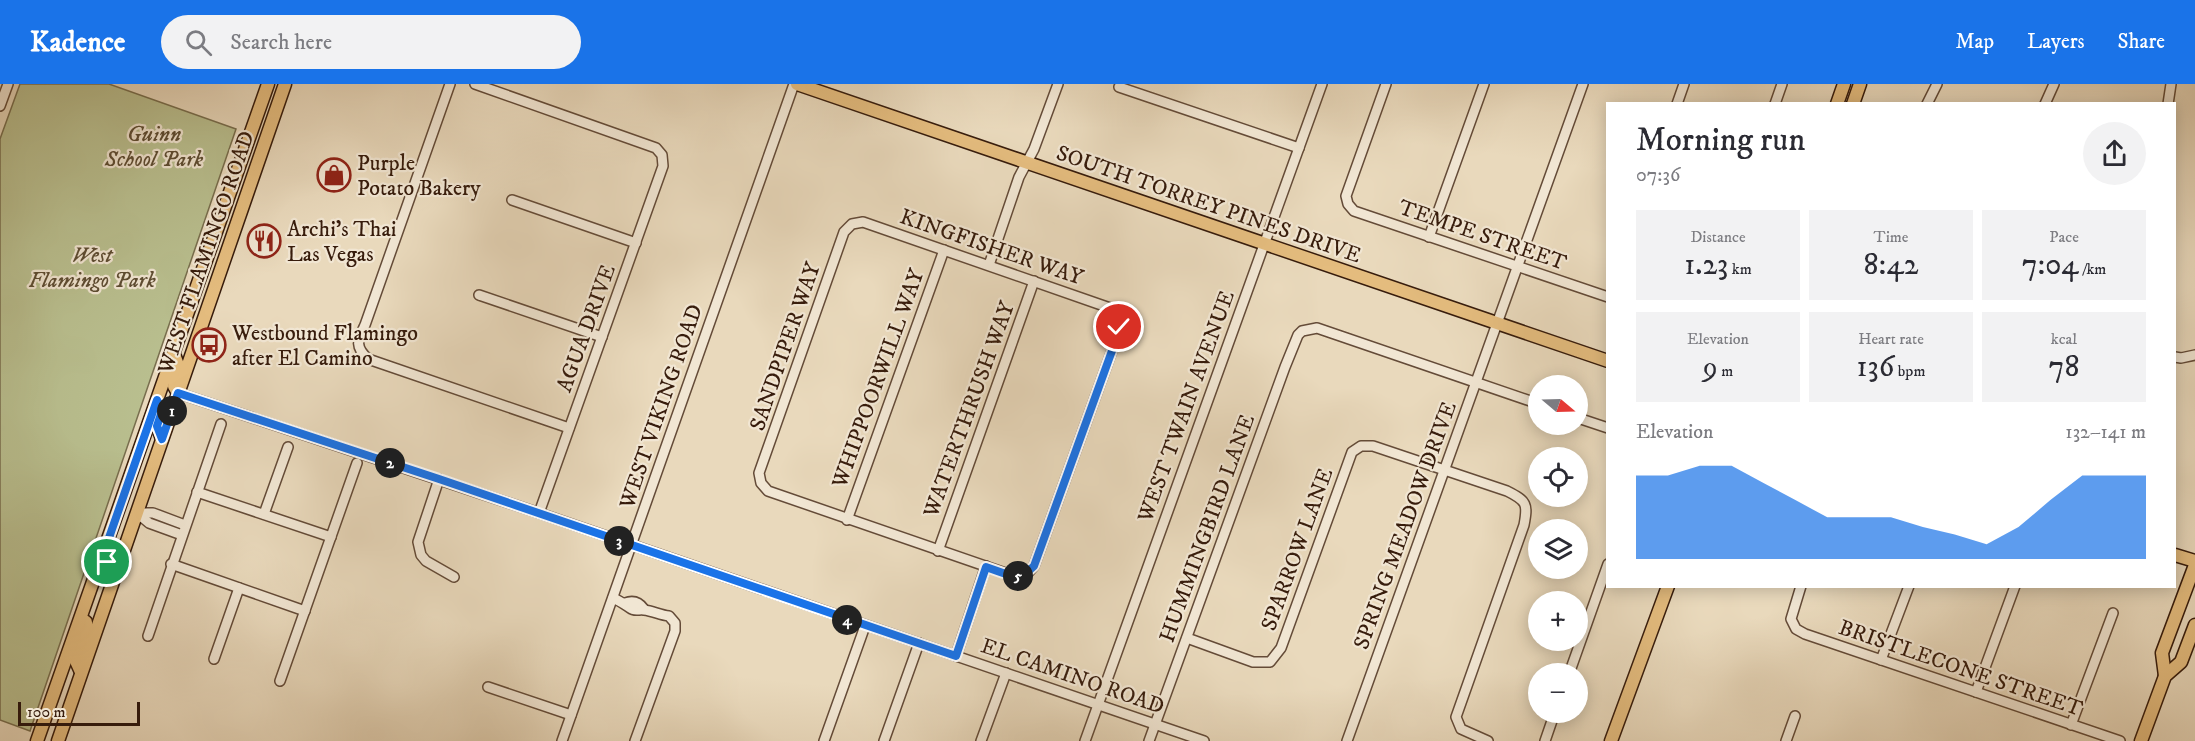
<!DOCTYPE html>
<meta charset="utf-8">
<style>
body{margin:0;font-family:"IM FELL DW Pica",serif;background:#f2f2f3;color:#2b2b33;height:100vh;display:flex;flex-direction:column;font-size:22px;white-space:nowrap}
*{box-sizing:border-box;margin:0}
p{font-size:20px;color:#7c7c81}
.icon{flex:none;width:33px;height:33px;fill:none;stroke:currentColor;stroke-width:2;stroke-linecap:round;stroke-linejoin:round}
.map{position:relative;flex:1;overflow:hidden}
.details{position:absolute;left:1606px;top:18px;width:570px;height:486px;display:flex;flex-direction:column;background:#fff;border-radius:0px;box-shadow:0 3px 15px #0003}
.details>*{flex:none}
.needle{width:39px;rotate:109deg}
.controls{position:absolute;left:1528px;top:291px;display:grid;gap:12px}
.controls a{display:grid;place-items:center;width:60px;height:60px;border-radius:50%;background:#fff;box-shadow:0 3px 15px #0003;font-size:30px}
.scale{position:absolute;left:18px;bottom:15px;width:122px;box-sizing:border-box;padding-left:6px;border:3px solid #371c0c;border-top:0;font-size:16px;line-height:21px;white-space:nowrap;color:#371c0c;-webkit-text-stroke:4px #f1e6d3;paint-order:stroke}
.pin{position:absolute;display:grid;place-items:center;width:51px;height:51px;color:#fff;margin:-26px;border:3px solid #fff;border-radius:50%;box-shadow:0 2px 6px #0007}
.km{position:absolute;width:30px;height:30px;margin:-15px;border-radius:50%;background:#222;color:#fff;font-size:16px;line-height:30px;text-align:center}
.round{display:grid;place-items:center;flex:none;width:63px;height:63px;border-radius:32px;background:#f2f2f3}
.overview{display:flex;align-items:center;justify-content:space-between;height:102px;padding:0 30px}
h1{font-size:33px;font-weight:600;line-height:45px}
.figures{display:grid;grid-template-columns:repeat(3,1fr);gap:9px;height:102px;padding:6px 30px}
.figures div{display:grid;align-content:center;border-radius:0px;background:#f2f2f3;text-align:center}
.figures b{font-size:30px;font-weight:600}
.figures small{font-size:16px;font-weight:400}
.figures p{font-size:16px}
.chart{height:168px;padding:12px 30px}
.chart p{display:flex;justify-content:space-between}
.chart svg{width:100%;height:108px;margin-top:6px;fill:#1a73e8;opacity:.7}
header{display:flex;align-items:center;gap:36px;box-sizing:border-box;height:84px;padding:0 30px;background:#1a73e8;color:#fff}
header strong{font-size:28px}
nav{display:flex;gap:33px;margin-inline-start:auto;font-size:21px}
.search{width:420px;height:54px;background:#f2f2f3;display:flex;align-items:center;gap:15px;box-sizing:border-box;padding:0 21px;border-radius:33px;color:#7c7c81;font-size:22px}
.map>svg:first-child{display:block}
.green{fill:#b9bf8f;stroke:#786e4e;stroke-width:1.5}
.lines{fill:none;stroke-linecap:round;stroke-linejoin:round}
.minor-casing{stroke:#644b38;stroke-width:12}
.major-casing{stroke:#371c0c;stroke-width:15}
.minor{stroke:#f1e6d3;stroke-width:9}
.major{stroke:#e4bc7e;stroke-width:12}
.route-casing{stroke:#fff;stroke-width:12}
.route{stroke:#1a73e8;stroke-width:8}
.labels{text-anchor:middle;stroke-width:4.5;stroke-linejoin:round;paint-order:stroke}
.park-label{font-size:22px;font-style:italic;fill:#5e4d33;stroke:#f1e6d3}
.poi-label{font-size:22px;fill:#371c0c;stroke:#f1e6d3;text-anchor:start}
.street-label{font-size:22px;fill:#371c0c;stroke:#f1e6d3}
</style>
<header>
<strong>Kadence</strong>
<div class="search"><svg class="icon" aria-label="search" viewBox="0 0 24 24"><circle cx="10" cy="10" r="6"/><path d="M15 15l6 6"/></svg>Search here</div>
<nav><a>Map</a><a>Layers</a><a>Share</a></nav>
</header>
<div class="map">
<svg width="2195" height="657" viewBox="0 0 2195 657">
<rect width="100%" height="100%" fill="#e9d9bc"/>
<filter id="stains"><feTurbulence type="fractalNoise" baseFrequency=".00333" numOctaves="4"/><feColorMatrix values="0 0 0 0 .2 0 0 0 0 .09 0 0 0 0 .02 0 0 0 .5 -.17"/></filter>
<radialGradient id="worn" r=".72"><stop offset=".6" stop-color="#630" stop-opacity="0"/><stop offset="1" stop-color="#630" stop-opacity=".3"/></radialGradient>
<path class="green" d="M20,0H109L236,45L30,647L0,636V55Z"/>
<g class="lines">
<g class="minor-casing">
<g id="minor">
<path d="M450,0L365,241C358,256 354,262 368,275L569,344"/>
<path d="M475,0L656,64L662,71L663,82L539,429"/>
<path d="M1386,0L1346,112L1348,120L1354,127L1608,213"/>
<path d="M1119,3L1299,64"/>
<path d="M1677,20L1684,0"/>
<path d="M1775,20L1782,0"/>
<path d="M1927,20L1937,0"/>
<path d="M2045,20L2054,0"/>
<path d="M2168,20L2171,0"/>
<path d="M0,22L8,0"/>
<path d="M512,116L636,159"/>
<path d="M863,138L1110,224C1118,233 1119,240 1117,253L1034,482L1027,490L1017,493L768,407L761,399L759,389L844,148L852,140Z"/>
<path d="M1429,153L1484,0"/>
<path d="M989,181L1019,93L1034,65L1058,0"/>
<path d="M479,211L602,253"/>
<path d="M2175,273L2181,274L2195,271"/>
<path d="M178,309L539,429L1204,657"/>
<path d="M1578,334L1608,344"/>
<path d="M439,395L418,458L421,471L426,477L454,493"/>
<path d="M197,408L331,453"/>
<path d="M137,429H153L185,441"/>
<path d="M137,429L149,439L182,451"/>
<path d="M264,430L288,363"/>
<path d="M847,436L944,166"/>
<path d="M938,467L1034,197"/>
<path d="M171,480L305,527"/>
<path d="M1801,502L1791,535L1796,545L1805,550L2120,657"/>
<path d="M613,514C620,517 624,520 630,524C635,528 639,525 644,526C653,527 660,531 669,532L675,539V547L635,657"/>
<path d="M625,519C633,516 639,518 644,525"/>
<path d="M148,552L221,340"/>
<path d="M1187,554L1253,578H1270L1281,564L1352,368L1361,362H1373L1507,407C1527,417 1528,420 1524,441L1456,633L1461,645L1488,657"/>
<path d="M956,572L986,482"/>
<path d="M214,575L239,504"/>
<path d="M1881,576L1909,502"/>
<path d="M1569,590L1608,480"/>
<path d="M280,597L357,379"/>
<path d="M488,603L571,631"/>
<path d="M1976,608L2015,502"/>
<path d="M2071,641L2113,529"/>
<path d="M562,657L794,0"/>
<path d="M824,657L865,542"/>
<path d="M884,657L919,559"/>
<path d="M981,657L1006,589"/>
<path d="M1085,657L1322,0"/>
<path d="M1149,657L1285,283L1298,251L1302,247L1317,244L1539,320"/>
<path d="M1347,657L1583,0"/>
<path d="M1545,657L1555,628"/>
<path d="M1786,657L1795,632"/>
</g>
</g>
<g class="major-casing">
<g id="major">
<path d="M797,0L1608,277"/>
<path d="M1837,20L1844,0"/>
<path d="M1853,20L1860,0"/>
<path d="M175,273L178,281L174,302L178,309"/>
<path d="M159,319L162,327L157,341L162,355"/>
<path d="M2175,471L2195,477"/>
<path d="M81,588L76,577L86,544V538L83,536"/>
<path d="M2165,592L2162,569L2195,481"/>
<path d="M37,657L268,0"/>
<path d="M58,657L285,0"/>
<path d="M1611,657L1668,502"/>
<path d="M2141,657L2165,592L2181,578L2195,541"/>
</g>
</g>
<use href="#minor" class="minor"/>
<use href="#major" class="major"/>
</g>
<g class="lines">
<g class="route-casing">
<path id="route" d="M107,478L103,471L157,316L162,327L157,342L162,355L178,309L439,395L956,572L986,483C1005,489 1018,499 1034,482L1117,253L1119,243"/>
</g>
<use href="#route" class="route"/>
</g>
<defs>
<g id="shop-ring" transform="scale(1.725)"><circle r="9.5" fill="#f1e6d3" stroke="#8f2418" stroke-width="1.5"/><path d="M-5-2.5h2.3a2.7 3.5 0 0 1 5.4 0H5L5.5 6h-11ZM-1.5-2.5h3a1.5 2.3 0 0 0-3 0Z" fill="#8f2418"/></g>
<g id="restaurant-ring" transform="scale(1.725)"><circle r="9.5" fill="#f1e6d3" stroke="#8f2418" stroke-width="1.5"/><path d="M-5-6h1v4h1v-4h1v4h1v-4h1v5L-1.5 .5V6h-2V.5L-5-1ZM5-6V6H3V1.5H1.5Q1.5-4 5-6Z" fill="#8f2418"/></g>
<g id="bus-ring" transform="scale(1.725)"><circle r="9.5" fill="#f1e6d3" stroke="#8f2418" stroke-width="1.5"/><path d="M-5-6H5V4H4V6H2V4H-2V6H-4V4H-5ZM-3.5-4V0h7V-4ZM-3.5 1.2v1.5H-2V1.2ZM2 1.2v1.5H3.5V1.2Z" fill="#8f2418"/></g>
</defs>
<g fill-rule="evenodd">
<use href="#shop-ring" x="334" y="91"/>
<use href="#restaurant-ring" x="264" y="157"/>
<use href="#bus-ring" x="209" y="261"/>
</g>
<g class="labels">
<g class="park-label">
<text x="154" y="57">Guinn<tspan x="154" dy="25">School Park</tspan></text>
<text x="92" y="178">West<tspan x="92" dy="25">Flamingo Park</tspan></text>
</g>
<g class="poi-label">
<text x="357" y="86">Purple<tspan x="357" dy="25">Potato Bakery</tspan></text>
<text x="287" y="152">Archi's Thai<tspan x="287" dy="25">Las Vegas</tspan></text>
<text x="232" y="256">Westbound Flamingo<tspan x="232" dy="25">after El Camino</tspan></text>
</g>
<g class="street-label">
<text transform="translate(1209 119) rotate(19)" y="8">SOUTH TORREY PINES DRIVE</text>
<text transform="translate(1483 150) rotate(19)" y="8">TEMPE STREET</text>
<text transform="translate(992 162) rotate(19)" y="8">KINGFISHER WAY</text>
<text transform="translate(205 168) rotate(-71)" y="8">WEST FLAMINGO ROAD</text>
<text transform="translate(585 244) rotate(-70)" y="8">AGUA DRIVE</text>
<text transform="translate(784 262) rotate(-71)" y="8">SANDPIPER WAY</text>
<text transform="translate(877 294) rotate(-70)" y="8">WHIPPOORWILL WAY</text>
<text transform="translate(660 322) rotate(-71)" y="8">WEST VIKING ROAD</text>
<text transform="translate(1185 322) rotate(-70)" y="8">WEST TWAIN AVENUE</text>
<text transform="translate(968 325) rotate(-70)" y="8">WATERTHRUSH WAY</text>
<text transform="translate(1404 441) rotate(-70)" y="8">SPRING MEADOW DRIVE</text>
<text transform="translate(1206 444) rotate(-70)" y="8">HUMMINGBIRD LANE</text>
<text transform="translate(1296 465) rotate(-70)" y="8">SPARROW LANE</text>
<text transform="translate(1961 583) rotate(19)" y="8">BRISTLECONE STREET</text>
<text transform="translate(1073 591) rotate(19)" y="8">EL CAMINO ROAD</text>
</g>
</g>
<rect width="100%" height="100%" filter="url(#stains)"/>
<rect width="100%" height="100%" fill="url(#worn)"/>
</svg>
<div class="controls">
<a><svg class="needle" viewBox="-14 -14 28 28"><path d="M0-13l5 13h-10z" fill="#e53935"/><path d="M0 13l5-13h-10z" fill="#7c7c81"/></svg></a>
<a><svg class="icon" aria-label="locate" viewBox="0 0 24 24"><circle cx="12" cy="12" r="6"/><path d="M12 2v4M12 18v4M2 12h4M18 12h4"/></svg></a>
<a><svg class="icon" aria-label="layers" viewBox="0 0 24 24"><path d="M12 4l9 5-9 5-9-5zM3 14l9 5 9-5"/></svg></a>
<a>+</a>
<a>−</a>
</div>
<div class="scale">100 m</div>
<div class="pin" style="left:107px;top:478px;background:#1e9e55"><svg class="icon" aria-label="arrive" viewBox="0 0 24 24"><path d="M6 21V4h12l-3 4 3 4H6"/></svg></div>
<div class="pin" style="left:1119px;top:243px;background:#d93025"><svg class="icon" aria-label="check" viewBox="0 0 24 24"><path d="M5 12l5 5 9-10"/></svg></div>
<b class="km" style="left:172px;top:327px">1</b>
<b class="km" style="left:390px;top:379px">2</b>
<b class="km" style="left:619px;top:457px">3</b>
<b class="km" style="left:847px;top:536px">4</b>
<b class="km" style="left:1018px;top:492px">5</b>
<section class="details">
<div class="overview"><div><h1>Morning run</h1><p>07:36</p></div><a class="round"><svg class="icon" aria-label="share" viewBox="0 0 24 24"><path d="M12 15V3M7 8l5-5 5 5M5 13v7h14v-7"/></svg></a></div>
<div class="figures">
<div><p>Distance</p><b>1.23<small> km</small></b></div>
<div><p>Time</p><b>8:42</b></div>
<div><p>Pace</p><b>7:04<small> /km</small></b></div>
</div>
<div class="figures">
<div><p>Elevation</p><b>9<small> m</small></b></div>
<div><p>Heart rate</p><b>136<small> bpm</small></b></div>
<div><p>kcal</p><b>78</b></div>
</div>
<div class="chart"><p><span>Elevation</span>132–141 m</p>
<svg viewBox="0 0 160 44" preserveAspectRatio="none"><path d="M0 44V10L10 10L20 6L30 6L40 13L50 20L60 27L70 27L80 27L90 31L100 34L110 38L120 31L130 20L140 10L150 10L160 10V44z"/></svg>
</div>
</section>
</div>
